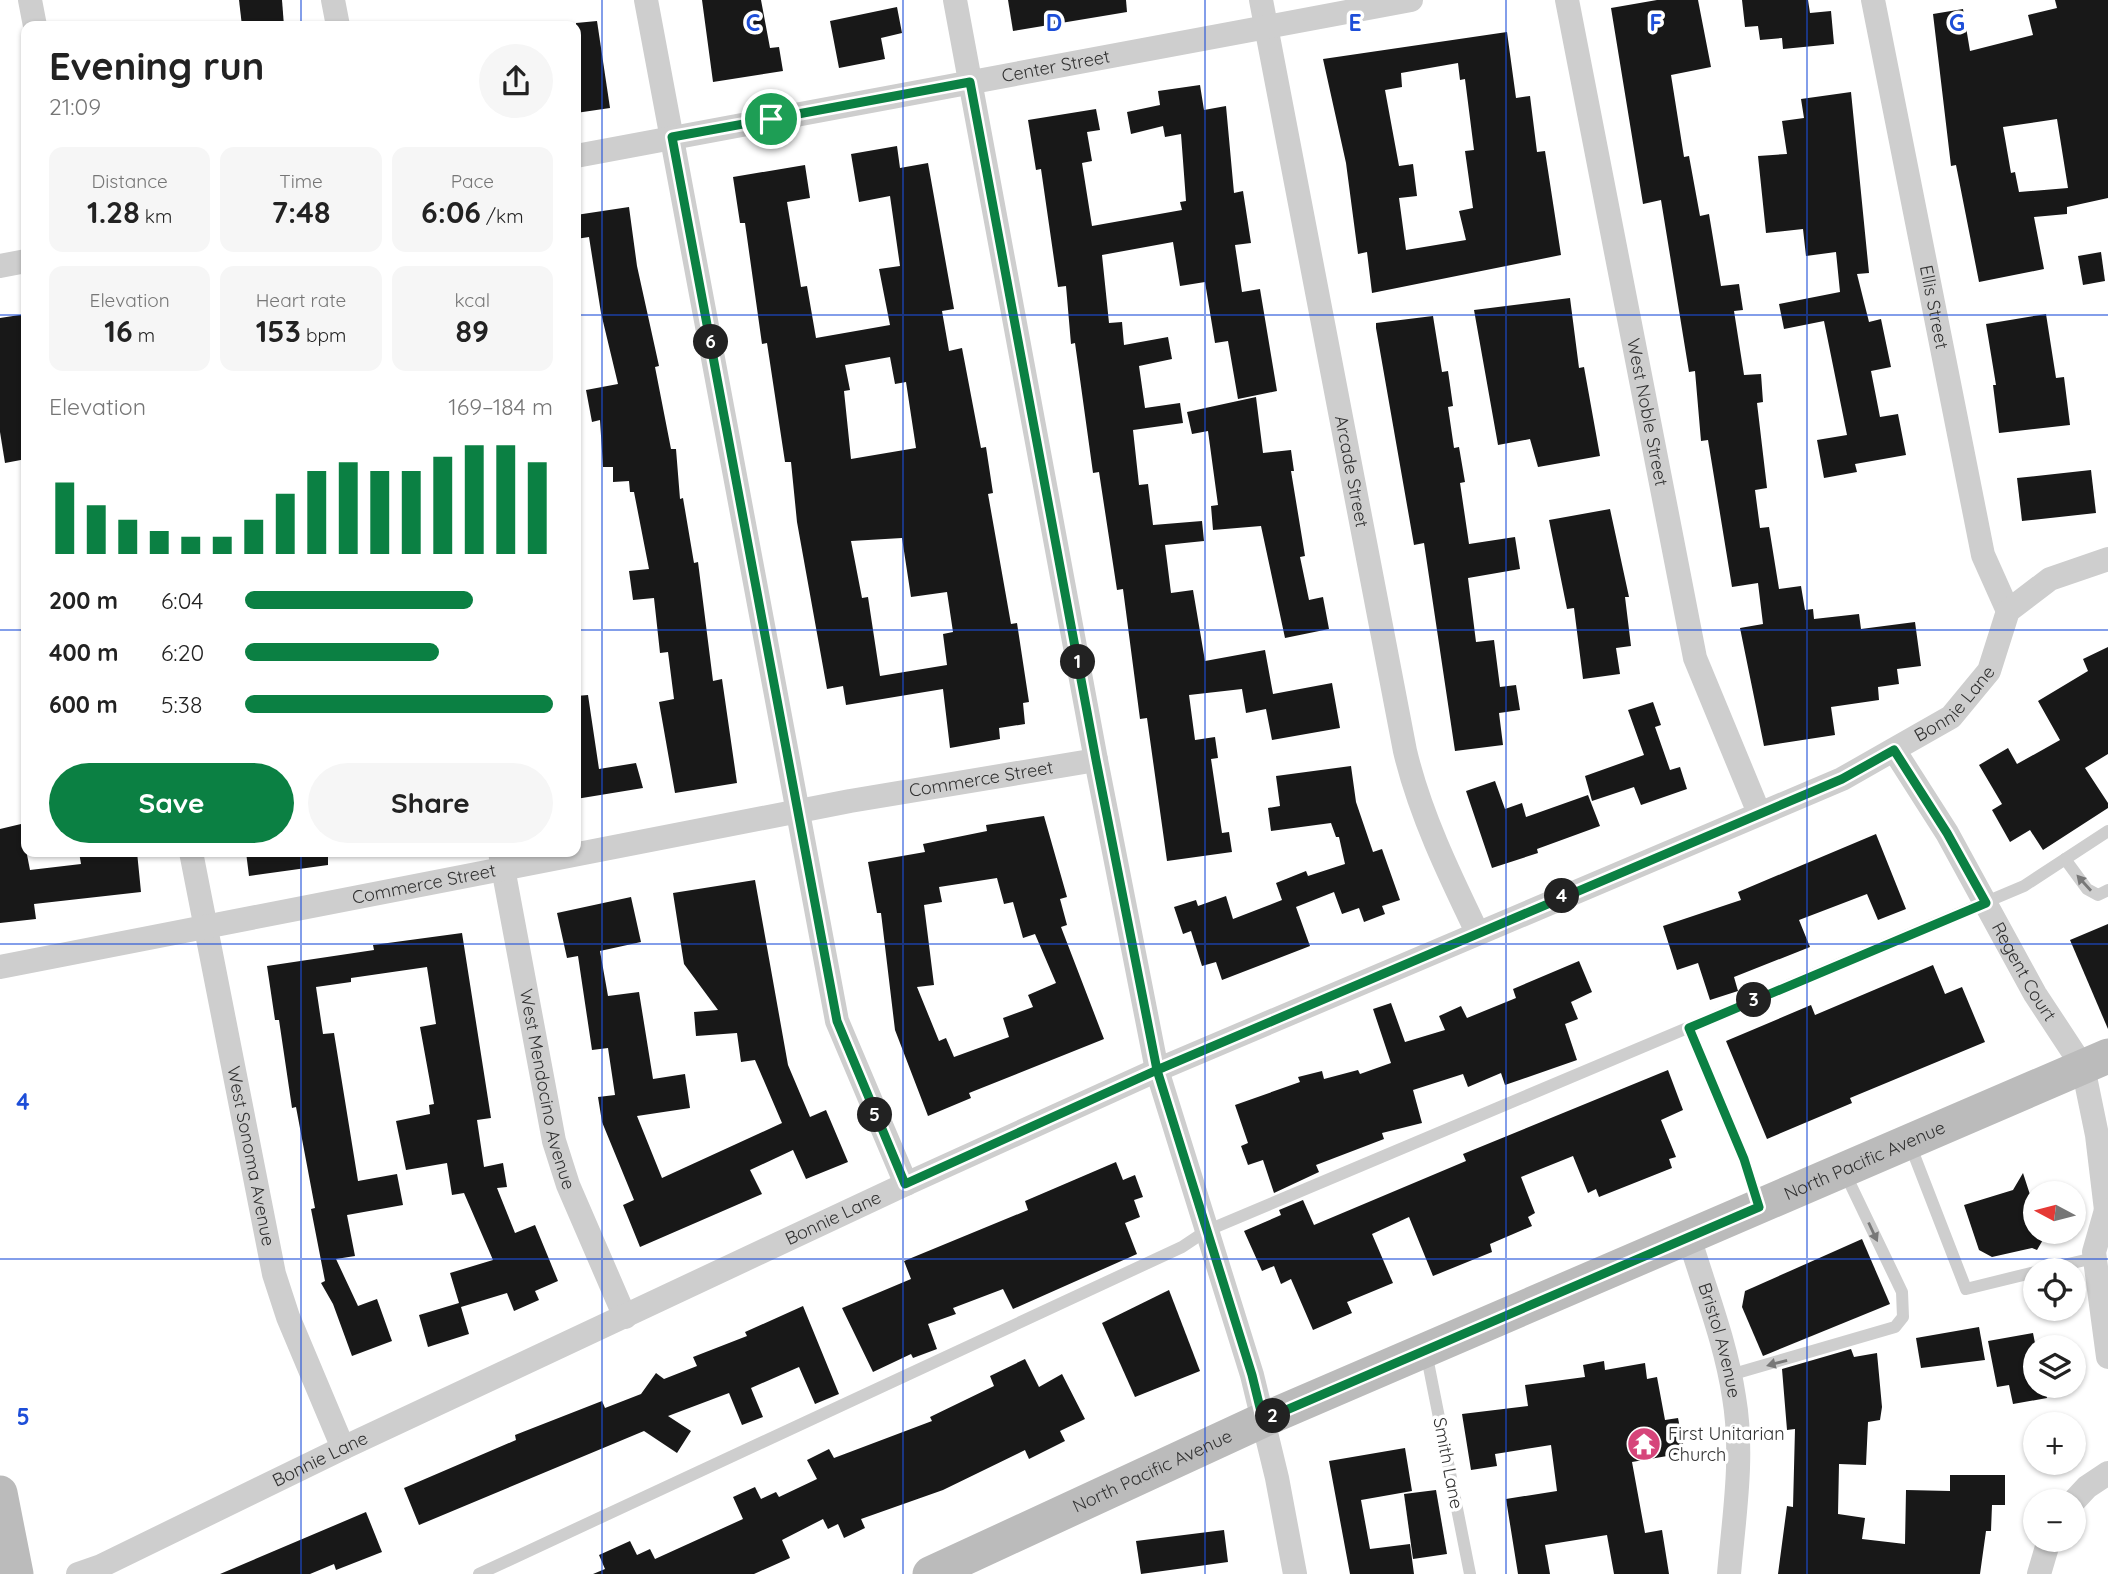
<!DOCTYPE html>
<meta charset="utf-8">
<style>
body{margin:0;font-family:Quicksand,sans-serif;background:#f6f6f6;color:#222;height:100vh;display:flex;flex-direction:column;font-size:26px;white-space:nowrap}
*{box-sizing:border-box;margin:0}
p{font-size:23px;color:#767676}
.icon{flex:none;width:38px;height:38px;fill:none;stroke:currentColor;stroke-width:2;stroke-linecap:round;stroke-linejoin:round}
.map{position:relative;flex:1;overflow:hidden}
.drawer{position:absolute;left:21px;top:21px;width:560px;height:836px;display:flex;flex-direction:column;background:#fff;border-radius:14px;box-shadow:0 2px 5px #0004}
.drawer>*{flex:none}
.needle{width:46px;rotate:277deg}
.tools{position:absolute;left:2023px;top:1181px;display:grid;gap:14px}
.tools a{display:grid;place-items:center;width:63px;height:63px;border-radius:50%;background:#fff;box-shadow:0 2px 5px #0004;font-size:35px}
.pin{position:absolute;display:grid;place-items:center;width:60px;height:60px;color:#fff;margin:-30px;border:4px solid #fff;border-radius:50%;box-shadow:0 2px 7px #0007}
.km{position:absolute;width:35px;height:35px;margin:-18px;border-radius:50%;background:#222;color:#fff;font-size:19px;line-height:35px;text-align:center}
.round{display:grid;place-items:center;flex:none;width:74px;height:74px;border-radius:37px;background:#f6f6f6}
.head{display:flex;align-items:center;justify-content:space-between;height:119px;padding:0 28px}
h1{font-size:38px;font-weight:700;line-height:52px}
.metrics{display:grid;grid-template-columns:repeat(3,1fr);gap:10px;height:119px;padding:7px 28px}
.metrics div{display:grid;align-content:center;border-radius:14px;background:#f6f6f6;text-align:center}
.metrics b{font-size:30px;font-weight:700}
.metrics small{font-size:19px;font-weight:400}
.metrics p{font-size:19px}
.chart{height:196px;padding:14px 28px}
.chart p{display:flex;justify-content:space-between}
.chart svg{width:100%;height:126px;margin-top:7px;stroke:#0b8043;stroke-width:6}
.button{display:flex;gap:14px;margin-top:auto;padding:14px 28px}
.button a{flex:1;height:80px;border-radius:42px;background:#0b8043;color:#fff;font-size:28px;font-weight:700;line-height:80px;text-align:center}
.button a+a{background:#f6f6f6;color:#222}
ul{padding:0 28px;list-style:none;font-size:23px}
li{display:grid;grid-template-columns:112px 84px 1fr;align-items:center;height:52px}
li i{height:18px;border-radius:9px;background:#0b8043}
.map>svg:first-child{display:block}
.building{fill:#181818;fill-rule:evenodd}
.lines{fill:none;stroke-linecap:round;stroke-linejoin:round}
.lane{stroke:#cecece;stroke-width:12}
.street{stroke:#cecece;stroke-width:24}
.secondary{stroke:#bbb;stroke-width:35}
.oneway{fill:#787878}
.route-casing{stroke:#fff;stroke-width:14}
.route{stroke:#0b8043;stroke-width:9}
.grid{fill:none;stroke:#1d4ed8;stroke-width:2;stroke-opacity:0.55}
.labels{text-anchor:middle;stroke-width:7;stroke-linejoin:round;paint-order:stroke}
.street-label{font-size:18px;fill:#313131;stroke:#fff}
.poi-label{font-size:18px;fill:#313131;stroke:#fff;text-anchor:start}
.grid-label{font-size:23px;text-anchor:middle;font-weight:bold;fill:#1d4ed8;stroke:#fff;stroke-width:7;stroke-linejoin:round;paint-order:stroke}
</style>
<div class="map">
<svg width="2108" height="1574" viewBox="0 0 2108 1574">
<rect width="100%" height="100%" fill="#fff"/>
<g class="building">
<path d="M239,0H282L284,26H242Z"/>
<path d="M702,0H761L770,48L779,47L783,71L713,82Z"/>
<path d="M1008,0H1126L1127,12L1013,31Z"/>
<path d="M1657,0H1698L1711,67L1671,75L1684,157L1689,156L1700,216L1709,214L1721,286L1739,284L1743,310L1734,311L1744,375L1761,374L1763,402L1757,403L1767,488L1755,490L1760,528L1769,527L1779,589L1801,586L1805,610L1813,609L1814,619L1859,614L1861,629L1915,622L1921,666L1897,669L1899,684L1878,687L1879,700L1831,707L1835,735L1764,746L1740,628L1763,624L1758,583L1732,587L1708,440L1701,441L1695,371L1689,372L1661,200L1643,204L1611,8Z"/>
<path d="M1742,0H1808L1810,13L1831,11L1834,44L1783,49L1782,38L1760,40L1758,26L1745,27Z"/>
<path d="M2055,0H2108V198L2067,207V214L2034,217L2044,269L1979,282L1956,165L1951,166L1933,14L1963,9L1970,51L2033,35L2028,15L2057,8ZM2057,119L2068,188L2019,192L2015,172L2011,173L2003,127Z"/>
<path d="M897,7L902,33L881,38L885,59L839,68L830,21Z"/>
<path d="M597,21L610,108L576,113V23Z"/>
<path d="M1507,32L1516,98L1530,96L1537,152L1545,151L1561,255L1372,293L1367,252L1358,254L1346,163L1323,59ZM1458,63L1460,80L1465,79L1474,150L1465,151L1473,208L1459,211L1466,240L1406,250L1399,198L1417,196L1413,164L1399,166L1385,90L1402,87L1401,73Z"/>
<path d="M1200,85L1204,110L1226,106L1234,193L1243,191L1251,243L1235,245L1242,292L1260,289L1277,391L1238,399L1228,341L1215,343L1205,282L1180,286L1173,242L1102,255L1109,323L1122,322L1124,345L1168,337L1172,359L1139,366L1145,408L1180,403L1183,423L1133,430L1139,485L1148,484L1153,525L1202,521L1204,541L1165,545L1171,593L1193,590L1205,661L1265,650L1273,694L1332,683L1340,728L1272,740L1266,709L1246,713L1242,689L1189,695L1195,740L1215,737L1218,758L1211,759L1222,833L1229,832L1232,852L1167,861L1147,718L1140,719L1123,589L1117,590L1099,472L1093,473L1075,343L1071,344L1066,286L1058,287L1041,169L1036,170L1028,120L1096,109L1100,130L1087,132L1092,161L1082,163L1092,226L1182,210L1180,202L1186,201L1181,134L1165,137L1163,126L1131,134L1127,112L1160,105L1158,91Z"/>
<path d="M1851,92L1869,273L1857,274L1869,322L1881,319L1891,367L1871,371L1880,417L1898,414L1906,455L1855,464L1857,472L1824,478L1817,440L1847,435L1824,321L1784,329L1779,304L1840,292L1836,252L1806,256L1803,229L1766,233L1758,156L1787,154L1782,121L1804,118L1801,99Z"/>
<path d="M897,146L900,168L928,163L954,309L942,311L949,351L962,348L981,448L986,447L993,493L988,494L1011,624L1017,623L1029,702L1023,703L1025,724L999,728L1000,739L950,748L943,689L846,705L843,686L827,689L797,522L791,462H785L767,343L762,344L745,223H740L733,177L805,165L810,198L787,202L801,287L807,286L816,338L890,325L879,269L900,266L890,196L859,202L851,154ZM890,357L895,384L906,382L916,448L851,459L844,391L850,390L845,365ZM902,538L911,597L947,592L953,632L943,634L947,665L880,676L868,597L862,598L851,541Z"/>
<path d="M629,207L637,266L659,366L655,367L671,449H676L680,499L683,498L694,563L698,562L713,681L722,679L737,783L675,793L659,702L674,699L668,652L660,653L654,598L633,600L629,571L649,569L634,492H630L629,481L613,482V467H603L600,420L592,422L586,390L618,384L601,313L589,237L576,239V215Z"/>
<path d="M2101,252L2105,281L2083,285L2078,256Z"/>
<path d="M1570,298L1579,368L1584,367L1600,456L1538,467L1530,439L1498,445L1474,310Z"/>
<path d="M26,314V459L5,463L0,432V318Z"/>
<path d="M2046,314L2056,378L2064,377L2070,425L1999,433L1993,385H1996L1986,324Z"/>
<path d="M1433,316L1442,372L1448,371L1453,406L1448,407L1454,448L1459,447L1465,482L1460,483L1469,544L1515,537L1520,569L1468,578L1476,642L1494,640L1500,687L1516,685L1520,710L1499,713L1503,745L1455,751L1424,543L1414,545L1376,328V323Z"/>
<path d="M1256,397L1263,453L1291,450L1294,471H1291L1305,556L1300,557L1309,600L1323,597L1329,629L1285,638L1261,526L1213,530L1211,506L1218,505L1208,431L1192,434L1187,412Z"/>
<path d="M2091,470L2096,513L2022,521L2017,478Z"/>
<path d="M1610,509L1629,597H1625L1631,646L1616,648L1620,674L1583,679L1574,608L1567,609L1549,520Z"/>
<path d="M2108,647V754L2085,768L2108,803V808L2043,850L2030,830L2010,842L1992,810L2002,804L1979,765L2008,748L2017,764L2060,740L2038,701L2088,671L2083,659Z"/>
<path d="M588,695L599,769L636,763L643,788L576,799V696Z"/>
<path d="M1653,702L1661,725L1655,727L1670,770L1680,767L1687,789L1641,805L1634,787L1592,801L1585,776L1644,755L1628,710Z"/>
<path d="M1351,766L1356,802L1373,852L1382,849L1400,900L1382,906L1385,914L1364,922L1359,908L1342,914L1334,892L1296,907L1310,946L1222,980L1216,962L1202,966L1191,931L1183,934L1174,907L1196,900L1198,906L1226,896L1233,919L1282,900L1276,883L1306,871L1308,876L1345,864L1339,837H1336L1331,823L1271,831L1268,808L1280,806L1276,776Z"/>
<path d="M1495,781L1505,809L1522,803L1526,817L1588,795L1600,826L1537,849L1538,853L1492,868L1466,791Z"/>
<path d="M1044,816L1067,897L1060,899L1067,925L1061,927L1104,1039L969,1093L971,1098L928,1116L895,1030L881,913H877L868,862L925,852L923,844L987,831L986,825ZM997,878L1004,904L1013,902L1023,938L1035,934L1056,983L1028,995L1033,1007L1003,1018L1009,1037L954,1057L946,1038L939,1041L917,987L934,985L924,905L942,902L939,887Z"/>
<path d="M21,824L30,870L81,864L79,852H137L141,892L34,904L36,919L0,923V829Z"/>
<path d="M1876,834L1906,909L1878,920L1867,894L1799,920L1810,947L1734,977L1738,991L1710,1000L1698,963L1677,970L1663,926L1741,900L1738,892Z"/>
<path d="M246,852H328V865L249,876Z"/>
<path d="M755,880L788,1065L810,1117L826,1110L848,1162L806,1179L793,1150L750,1170L762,1194L640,1247L623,1205L634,1200L602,1122L598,1097L615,1095L608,1048L592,1050L578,956L567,958L557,913L631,897L641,942L600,951L608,996L639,992L653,1079L685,1074L690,1108L637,1116L662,1178L782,1123L755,1060L741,1062L737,1033L696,1036L694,1012L718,1010L684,964L673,893Z"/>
<path d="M2108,924V1029L2070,940Z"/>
<path d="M462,933L491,1118L477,1120L484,1167L503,1163L507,1187L497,1188L515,1233L535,1225L558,1281L535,1291L539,1300L514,1311L507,1293L461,1307L469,1334L428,1347L419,1315L459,1303L450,1273L493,1260L464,1193L452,1195L447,1163L406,1170L396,1121L430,1114L429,1105L434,1104L420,1027L436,1024L427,967L351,978V982L316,987L323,1034L334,1033L358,1181L397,1174L403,1205L347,1215L355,1256L336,1259L358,1306L377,1299L392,1341L352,1356L333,1304L321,1283L325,1281L311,1209L315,1208L296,1107L292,1108L279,1020H275L267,966L374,950L373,945Z"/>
<path d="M1579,961L1592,992L1571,1002L1578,1019L1565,1024L1577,1060L1505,1085L1501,1073L1468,1087L1463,1074L1413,1090L1422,1123L1382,1133L1384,1139L1316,1165L1319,1172L1274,1193L1263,1160L1248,1165L1241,1146L1248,1143L1235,1105L1300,1082L1298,1077L1322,1071L1324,1079L1358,1070L1360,1074L1391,1063L1373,1009L1391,1003L1405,1042L1445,1030L1439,1016L1461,1006L1467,1018L1516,998L1513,989Z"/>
<path d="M1933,965L1945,994L1962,987L1985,1042L1850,1098L1852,1103L1767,1139L1726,1041L1811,1005L1815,1015Z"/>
<path d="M1668,1070L1683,1110L1661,1120L1676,1157L1669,1159L1672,1168L1599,1197L1596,1189L1588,1193L1573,1156L1521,1177L1535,1213L1528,1217L1532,1226L1490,1244L1492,1252L1433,1276L1409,1217L1372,1234L1393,1283L1347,1302L1352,1313L1313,1330L1291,1279L1281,1284L1274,1266L1262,1271L1244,1231L1281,1215L1279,1210L1303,1200L1314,1225L1466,1161L1463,1154Z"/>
<path d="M1116,1162L1123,1180L1135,1175L1143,1197L1134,1200L1140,1217L1125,1223L1137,1254L1013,1309L1003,1289L953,1308L956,1314L928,1324L937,1349L913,1358L911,1354L873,1372L842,1308L911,1279L904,1261L1028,1210L1025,1201Z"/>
<path d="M2023,1173L2035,1210V1232H2042L2044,1238L2037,1250L2032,1248L1992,1257L1979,1250L1964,1205L2013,1190Z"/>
<path d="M1862,1239L1890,1304L1763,1356L1742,1307L1745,1291Z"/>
<path d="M1169,1290L1200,1371L1135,1397L1102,1323Z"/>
<path d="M803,1306L839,1394L815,1404L799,1367L751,1388L763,1417L742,1425L729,1393L668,1416L691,1431L677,1453L644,1431L419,1525L404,1488L516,1440L515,1435L602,1401L605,1408L641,1394L656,1373L664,1379L697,1366L693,1357L747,1336L745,1332Z"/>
<path d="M1979,1327L1985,1360L1921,1368L1916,1338Z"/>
<path d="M2033,1333L2036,1348L2035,1386H2045L2047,1398L2013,1404L2009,1385L1997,1387L1988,1341Z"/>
<path d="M1851,1349L1854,1357L1877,1353L1882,1407L1880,1420L1868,1422L1866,1465L1839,1464L1838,1514L1865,1518L1862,1539L1905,1544L1906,1490L1950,1491V1475H2005V1505H1992L1991,1531H1986L1980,1574H1778L1787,1506L1793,1507L1795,1429L1787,1430L1782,1369Z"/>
<path d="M1025,1359L1039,1387L1062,1374L1085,1419L1060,1431L1065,1441L1029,1459L1025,1450L943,1490L861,1519L865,1528L844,1538L838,1524L828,1529L823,1519L782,1540L790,1558L754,1574H593L605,1569L599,1555L630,1541L637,1555L650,1549L655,1559L743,1519L733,1497L755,1487L761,1499L776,1492L779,1497L817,1479L807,1460L829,1449L834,1458L932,1421L930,1417L994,1386L990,1376Z"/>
<path d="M1604,1361L1605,1370L1645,1363L1647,1379L1657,1377L1665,1420L1678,1418L1685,1453L1632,1462L1645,1533L1662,1530L1669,1574H1614L1607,1535L1545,1545L1550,1574H1518L1506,1499L1557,1491L1551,1445L1495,1454L1497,1466L1471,1470L1462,1414L1528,1406L1525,1385L1585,1377L1583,1365Z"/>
<path d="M1405,1448L1412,1491L1361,1500L1370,1549L1410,1544L1414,1574H1350L1329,1461Z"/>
<path d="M1436,1490L1447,1554L1413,1559L1404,1494Z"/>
<path d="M366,1512L382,1552L336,1570L334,1564L310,1574H220Z"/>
<path d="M1224,1530L1228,1562L1141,1574L1136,1541Z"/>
</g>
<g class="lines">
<g class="lane">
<path d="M2065,859L2087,889L2098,895L2108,890"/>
<path d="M1689,1028L1744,1159L1758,1203"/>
<path d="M1909,1142L1966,1289L2035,1272"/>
<path d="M2042,1270L2094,1258"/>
<path d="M1426,1352L1470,1574"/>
<path d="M1730,1375L1895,1327L1903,1317L1902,1292L1844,1171"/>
<path d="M479,1574L1182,1247L1206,1231L2024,886L2108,831"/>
</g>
<g class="street">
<path d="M30,0L35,26"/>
<path d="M333,0L338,26"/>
<path d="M646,0L837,1021L906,1184"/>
<path d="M955,0L1096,760L1157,1070L1252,1375L1277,1478L1295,1574"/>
<path id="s1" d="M1261,0L1405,751C1420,814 1449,874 1477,932"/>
<path id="s2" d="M1567,0L1695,658L1759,813"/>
<path id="s3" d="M1873,0L1983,555L2008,611"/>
<path id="s4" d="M576,156L1411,0"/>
<path d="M0,266L26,261"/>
<path id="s5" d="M1894,750L1947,833L2035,994L2083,1067L2097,1135L2106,1210"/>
<path id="s6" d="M191,852L274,1274L288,1317L343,1448"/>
<path id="s7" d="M500,852L554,1141L568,1185L625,1317"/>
<path id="s8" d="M0,967L850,801L1096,760"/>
<path d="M2108,1212L2106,1210L2094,1252L2108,1357"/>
<path id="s9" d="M1689,1237C1705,1290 1726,1343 1734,1397C1744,1456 1734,1516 1729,1574"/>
<path d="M2073,1502L2087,1487L2108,1473"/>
<path id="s10" d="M78,1574L101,1566L343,1448L906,1184L1157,1070L1842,779L1951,717L1989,671L2008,611L2050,579L2108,559"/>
<path d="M2039,1574L2049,1540"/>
</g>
<g class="secondary">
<path d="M0,1493L16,1574"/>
<path id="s11" d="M930,1574L1263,1420L2108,1056"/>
</g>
</g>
<defs><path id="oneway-solid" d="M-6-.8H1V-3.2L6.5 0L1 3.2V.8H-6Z" transform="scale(1.75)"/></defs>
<g class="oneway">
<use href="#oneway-solid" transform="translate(2084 883) rotate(-132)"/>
<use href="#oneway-solid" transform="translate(1873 1232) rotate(65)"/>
<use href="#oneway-solid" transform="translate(1777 1363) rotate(165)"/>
</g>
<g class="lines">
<g class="route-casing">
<path id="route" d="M771,119L970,82L1096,760L1157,1070L1252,1375L1263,1420L1759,1207L1744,1159L1689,1028L1986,903L1947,833L1894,750L1842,779L1157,1070L905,1184L837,1021L672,137L771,119"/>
</g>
<use href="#route" class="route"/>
</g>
<path class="grid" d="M301,0V26M602,0V1574M903,0V1574M1205,0V1574M1506,0V1574M1807,0V1574M0,315H26M576,315H2108M0,630H26M576,630H2108M301,852V1574M0,944H2108M0,1259H2108"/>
<defs>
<g id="temple-disc" transform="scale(1.75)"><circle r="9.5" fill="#d6457a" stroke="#fff"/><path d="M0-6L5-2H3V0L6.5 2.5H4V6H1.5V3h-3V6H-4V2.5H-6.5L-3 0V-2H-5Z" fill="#fff"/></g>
</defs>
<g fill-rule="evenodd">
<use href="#temple-disc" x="1644" y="1444"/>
</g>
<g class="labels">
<g class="street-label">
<text dy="6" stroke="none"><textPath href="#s4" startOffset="488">Center Street</textPath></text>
<text dy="6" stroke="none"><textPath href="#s3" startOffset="313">Ellis Street</textPath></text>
<text dy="6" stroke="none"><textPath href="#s2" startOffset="420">West Noble Street</textPath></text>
<text dy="6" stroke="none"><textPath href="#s1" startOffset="480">Arcade Street</textPath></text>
<text dy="6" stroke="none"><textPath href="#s10" startOffset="2072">Bonnie Lane</textPath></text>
<text dy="6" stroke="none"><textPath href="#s8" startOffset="999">Commerce Street</textPath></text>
<text dy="6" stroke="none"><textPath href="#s8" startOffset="432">Commerce Street</textPath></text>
<text dy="6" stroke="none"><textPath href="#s5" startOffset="257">Regent Court</textPath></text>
<text dy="6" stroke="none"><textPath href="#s7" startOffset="242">West Mendocino Avenue</textPath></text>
<text dy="6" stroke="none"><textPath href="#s6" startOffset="310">West Sonoma Avenue</textPath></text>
<text dy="6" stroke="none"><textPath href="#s11" startOffset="1022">North Pacific Avenue</textPath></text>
<text dy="6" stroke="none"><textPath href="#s10" startOffset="835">Bonnie Lane</textPath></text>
<text dy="6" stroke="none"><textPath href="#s9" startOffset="108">Bristol Avenue</textPath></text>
<text dy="6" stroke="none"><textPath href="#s10" startOffset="268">Bonnie Lane</textPath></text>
<text transform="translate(1448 1463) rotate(79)" y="6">Smith Lane</text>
<text dy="6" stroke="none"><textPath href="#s11" startOffset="245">North Pacific Avenue</textPath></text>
</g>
<g class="poi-label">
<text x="1668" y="1440">First Unitarian<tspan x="1668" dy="21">Church</tspan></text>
</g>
</g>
<g class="grid-label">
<text x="753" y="31">C</text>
<text x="1054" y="31">D</text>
<text x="1355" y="31">E</text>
<text x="1656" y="31">F</text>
<text x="1957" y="31">G</text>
<text x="23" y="1110">4</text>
<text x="23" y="1425">5</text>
</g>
</svg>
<div class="tools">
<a><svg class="needle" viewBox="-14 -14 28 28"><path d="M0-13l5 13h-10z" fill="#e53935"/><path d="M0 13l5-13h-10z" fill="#767676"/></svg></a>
<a><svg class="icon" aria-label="locate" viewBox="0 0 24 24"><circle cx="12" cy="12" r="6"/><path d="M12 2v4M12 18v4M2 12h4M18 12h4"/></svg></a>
<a><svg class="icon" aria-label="layers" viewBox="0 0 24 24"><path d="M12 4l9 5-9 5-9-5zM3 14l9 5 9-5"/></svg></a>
<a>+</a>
<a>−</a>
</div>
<div class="pin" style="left:771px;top:119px;background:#1e9e55"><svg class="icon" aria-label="arrive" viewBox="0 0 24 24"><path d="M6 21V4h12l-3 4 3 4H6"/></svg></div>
<b class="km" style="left:1078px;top:662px">1</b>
<b class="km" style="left:1273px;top:1416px">2</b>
<b class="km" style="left:1754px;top:1000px">3</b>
<b class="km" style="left:1562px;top:896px">4</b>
<b class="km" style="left:875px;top:1115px">5</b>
<b class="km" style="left:711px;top:342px">6</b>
<section class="drawer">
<div class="head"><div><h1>Evening run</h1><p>21:09</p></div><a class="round"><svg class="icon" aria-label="share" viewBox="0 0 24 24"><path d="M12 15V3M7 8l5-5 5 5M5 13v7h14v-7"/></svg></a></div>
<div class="metrics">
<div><p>Distance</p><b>1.28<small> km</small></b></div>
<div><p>Time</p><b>7:48</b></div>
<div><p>Pace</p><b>6:06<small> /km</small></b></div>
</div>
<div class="metrics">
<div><p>Elevation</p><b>16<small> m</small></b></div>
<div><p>Heart rate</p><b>153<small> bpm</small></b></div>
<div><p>kcal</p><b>89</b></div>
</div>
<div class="chart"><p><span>Elevation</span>169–184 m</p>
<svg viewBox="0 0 160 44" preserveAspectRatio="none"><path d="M5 44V19M15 44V27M25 44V32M35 44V36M45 44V38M55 44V38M65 44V32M75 44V23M85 44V15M95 44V12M105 44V15M115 44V15M125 44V10M135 44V6M145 44V6M155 44V12"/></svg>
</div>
<ul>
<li><b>200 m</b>6:04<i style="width:74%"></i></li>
<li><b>400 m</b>6:20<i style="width:63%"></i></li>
<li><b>600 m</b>5:38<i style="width:100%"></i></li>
</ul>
<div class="button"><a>Save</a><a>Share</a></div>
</section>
</div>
